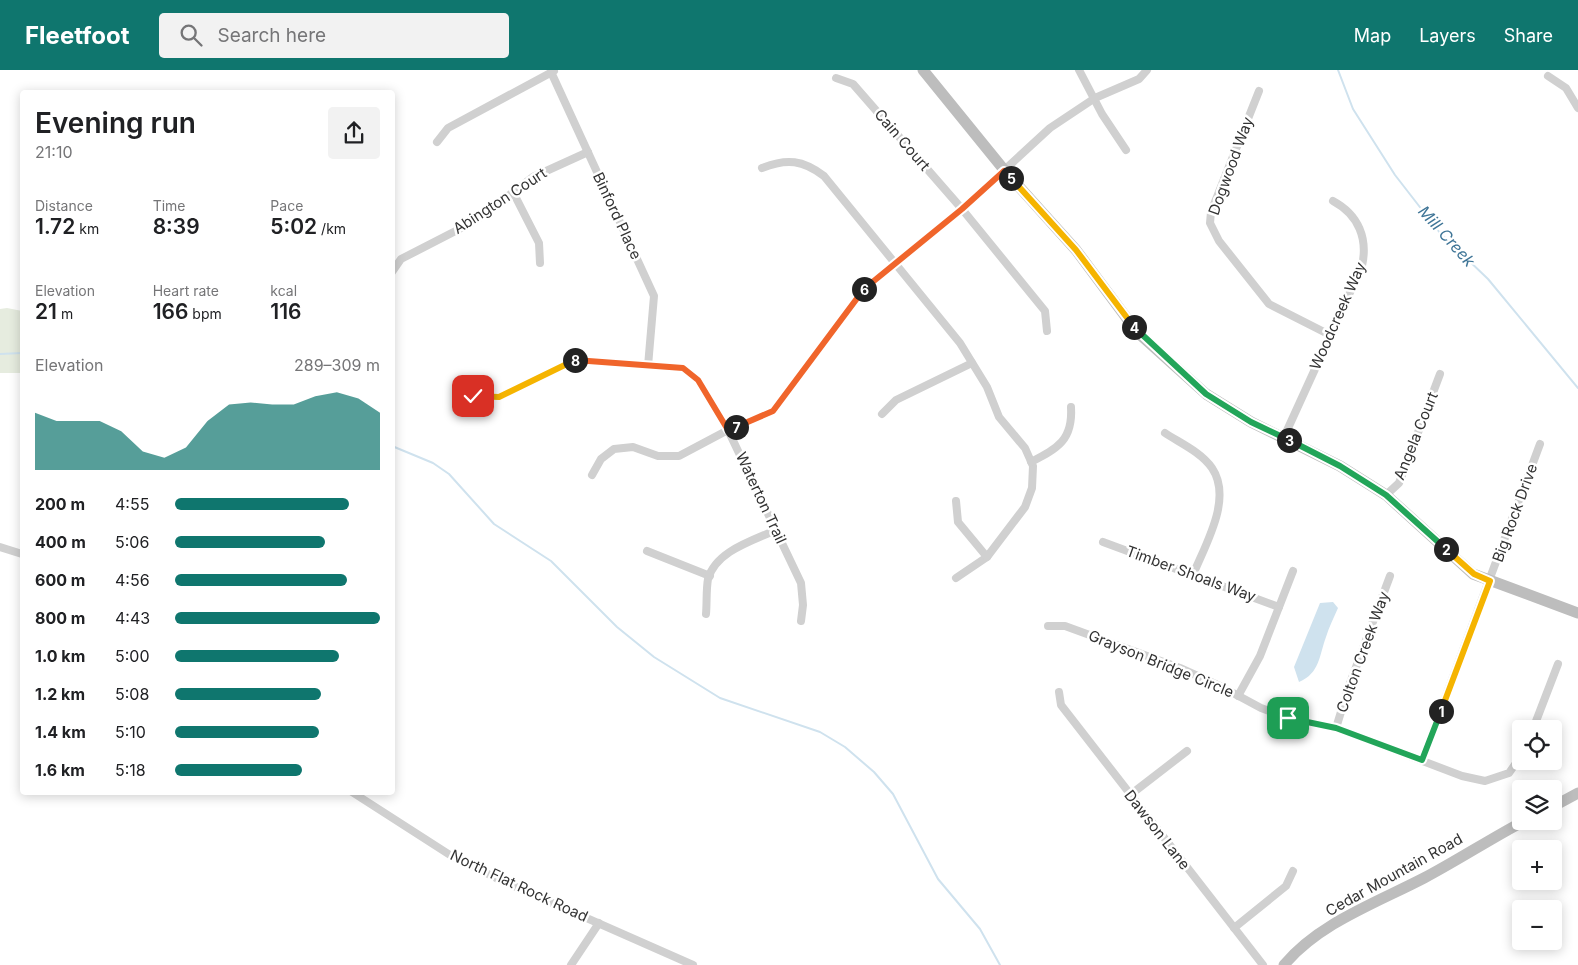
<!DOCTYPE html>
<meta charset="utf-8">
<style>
body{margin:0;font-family:Inter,sans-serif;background:#f2f2f2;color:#202124;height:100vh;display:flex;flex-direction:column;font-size:19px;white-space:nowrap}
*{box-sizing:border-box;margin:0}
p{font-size:16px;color:#757577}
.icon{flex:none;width:28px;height:28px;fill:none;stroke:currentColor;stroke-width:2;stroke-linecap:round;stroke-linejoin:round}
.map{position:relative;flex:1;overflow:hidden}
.sheet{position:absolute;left:20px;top:20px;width:375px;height:705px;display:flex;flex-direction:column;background:#fff;border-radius:5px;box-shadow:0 2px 12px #0003}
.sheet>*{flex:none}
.tools{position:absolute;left:1512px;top:650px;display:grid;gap:10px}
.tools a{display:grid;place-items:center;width:50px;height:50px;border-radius:5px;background:#fff;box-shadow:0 2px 12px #0003;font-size:25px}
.pin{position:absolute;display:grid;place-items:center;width:42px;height:42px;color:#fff;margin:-21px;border-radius:10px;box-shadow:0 2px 8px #0006}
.km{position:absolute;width:25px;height:25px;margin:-12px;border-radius:50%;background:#222;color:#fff;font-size:14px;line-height:25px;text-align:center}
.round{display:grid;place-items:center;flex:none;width:52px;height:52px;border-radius:5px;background:#f2f2f2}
.head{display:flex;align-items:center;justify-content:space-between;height:85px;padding:0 15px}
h1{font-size:28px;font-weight:600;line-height:38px}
.stats{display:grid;grid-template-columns:repeat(3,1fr);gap:8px;height:85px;padding:5px 15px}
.stats div{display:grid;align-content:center}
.stats b{font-size:21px;font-weight:600}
.stats small{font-size:14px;font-weight:400}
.stats p{font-size:14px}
.chart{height:140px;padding:10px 15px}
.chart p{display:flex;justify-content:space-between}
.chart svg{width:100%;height:90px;margin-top:5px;fill:#0f766e;opacity:.7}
ul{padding:0 15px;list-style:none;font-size:16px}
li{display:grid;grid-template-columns:80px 60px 1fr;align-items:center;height:38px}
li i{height:12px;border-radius:6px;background:#0f766e}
header{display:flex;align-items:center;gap:30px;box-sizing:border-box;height:70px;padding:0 25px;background:#0f766e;color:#fff}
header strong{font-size:24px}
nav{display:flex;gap:28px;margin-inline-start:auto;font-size:18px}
.search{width:350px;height:45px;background:#f2f2f2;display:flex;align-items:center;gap:12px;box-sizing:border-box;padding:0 18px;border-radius:5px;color:#757577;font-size:19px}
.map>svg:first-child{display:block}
.green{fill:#e6ecdf}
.water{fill:#cfe2ee}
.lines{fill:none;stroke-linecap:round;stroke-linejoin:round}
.stream{stroke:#cfe2ee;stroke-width:2}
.street{stroke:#d0d0d0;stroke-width:8}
.secondary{stroke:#bdbdbd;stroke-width:11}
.split-1-casing{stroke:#fff;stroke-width:10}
.split-2-casing{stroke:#fff;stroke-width:10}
.split-3-casing{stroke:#fff;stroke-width:10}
.split-4-casing{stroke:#fff;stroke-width:10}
.split-5-casing{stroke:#fff;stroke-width:10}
.split-6-casing{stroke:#fff;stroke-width:10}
.split-7-casing{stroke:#fff;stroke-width:10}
.split-8-casing{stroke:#fff;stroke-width:10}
.split-9-casing{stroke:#fff;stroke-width:10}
.split-1{stroke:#22a559;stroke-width:6}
.split-2{stroke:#f5b400;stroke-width:6}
.split-3{stroke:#22a559;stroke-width:6}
.split-4{stroke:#22a559;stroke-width:6}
.split-5{stroke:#f5b400;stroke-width:6}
.split-6{stroke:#f0652b;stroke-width:6}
.split-7{stroke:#f0652b;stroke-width:6}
.split-8{stroke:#f0652b;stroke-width:6}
.split-9{stroke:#f5b400;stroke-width:6}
.labels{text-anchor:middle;stroke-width:5;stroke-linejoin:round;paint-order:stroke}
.street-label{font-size:15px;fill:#333;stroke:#fff}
.water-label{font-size:16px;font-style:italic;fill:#3f7597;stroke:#fff}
</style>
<header>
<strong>Fleetfoot</strong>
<div class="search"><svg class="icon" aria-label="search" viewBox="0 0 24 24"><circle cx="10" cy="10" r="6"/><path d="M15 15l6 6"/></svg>Search here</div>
<nav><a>Map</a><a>Layers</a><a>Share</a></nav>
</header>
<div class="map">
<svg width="1578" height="895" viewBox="0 0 1578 895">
<rect width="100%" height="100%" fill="#fff"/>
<path class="green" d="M7,238L22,241V302L21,303H0V239Z"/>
<path class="water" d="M1333,532L1338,538C1334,547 1329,557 1326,567C1319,586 1320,603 1299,612L1294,597L1320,533Z"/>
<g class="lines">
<g class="stream">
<path d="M1338,0L1353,39L1395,105L1440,163L1488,209L1578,318"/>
<path d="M0,284L22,283"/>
<path d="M392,376L433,393L449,404L494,454L551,491L617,557L654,587L720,628L820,662L845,677L874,702L893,724L938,809L980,859L1000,895"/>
</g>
<g class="street">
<path d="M1079,0L1102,44L1126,80"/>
<path d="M551,2L654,226L648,296"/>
<path d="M1548,6L1566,18L1578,38"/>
<path d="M836,8L853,14L962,139L1045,241L1047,261"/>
<path d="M1259,21L1211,142L1210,153L1219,171L1269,234L1330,265"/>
<path d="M437,72L448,58L554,1"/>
<path d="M762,98C787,88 803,90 824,106L960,273L987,317L999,347L1025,378L1033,396L1032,418L1025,437L987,487L956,508"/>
<path d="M513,122L539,173L540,193"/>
<path d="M392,202L401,189L475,151L533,107L588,82"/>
<path d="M473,326L499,327L575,290L683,298L698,310L728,360L801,513L803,535L801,551"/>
<path d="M882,344L896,330L972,293"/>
<path d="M1165,363C1180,373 1201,382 1212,398C1233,429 1205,475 1193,505"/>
<path d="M1284,367L1362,196C1368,169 1359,145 1333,131"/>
<path d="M1031,392C1058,378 1073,370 1071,337"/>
<path d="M592,405L601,389L614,379L633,377L658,386H679L728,360L773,341L863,220L962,139L1050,58L1095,28L1139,9L1147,0"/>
<path d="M1386,425L1399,413L1440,304"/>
<path d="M956,431L958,452L987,487"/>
<path d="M1103,472L1279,537"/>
<path d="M0,477L22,484"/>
<path d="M647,481L710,506"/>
<path d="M706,544C707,533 706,520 708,509C716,481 752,471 776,460"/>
<path d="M1048,556H1065L1180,598L1222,617L1261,638L1288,648L1336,658L1462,706L1485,711L1509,703L1521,686"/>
<path d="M1059,622L1061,635L1263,895"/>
<path d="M1238,626L1260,586L1293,501"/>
<path d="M1336,658L1349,616L1390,506"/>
<path d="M1533,659L1558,594"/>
<path d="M1422,690L1540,374"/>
<path d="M352,722L450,785L496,808L693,895"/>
<path d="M1130,725L1187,681"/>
<path d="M1234,858L1286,816L1293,801"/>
<path d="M571,895L599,853"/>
</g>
<g class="secondary">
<path d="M923,0L1005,101L1076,180L1137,262L1206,324L1251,352L1340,396L1386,425L1473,504L1578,543"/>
<path d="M1554,736L1578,723"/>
<path d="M1284,895C1319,853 1376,833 1424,808C1458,790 1490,769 1524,751"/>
</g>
</g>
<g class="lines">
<g class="split-1-casing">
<path id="split-1" d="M1288,648L1336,658L1422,690L1441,641"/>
</g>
<g class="split-2-casing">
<path id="split-2" d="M1441,641L1490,511L1474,504L1446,479"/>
</g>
<g class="split-3-casing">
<path id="split-3" d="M1289,370L1340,396L1386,425L1446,479"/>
</g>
<g class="split-4-casing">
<path id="split-4" d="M1134,257L1206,324L1251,352L1289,370"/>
</g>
<g class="split-5-casing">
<path id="split-5" d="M1011,108L1076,180L1134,257"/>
</g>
<g class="split-6-casing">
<path id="split-6" d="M864,219L962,139L1004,101L1011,108"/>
</g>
<g class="split-7-casing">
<path id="split-7" d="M736,357L773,341L864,219"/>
</g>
<g class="split-8-casing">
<path id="split-8" d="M575,290L683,298L698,310L728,360L736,357"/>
</g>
<g class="split-9-casing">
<path id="split-9" d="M473,326L499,327L575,290"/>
</g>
<use href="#split-1" class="split-1"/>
<use href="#split-2" class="split-2"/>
<use href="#split-3" class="split-3"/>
<use href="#split-4" class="split-4"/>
<use href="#split-5" class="split-5"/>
<use href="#split-6" class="split-6"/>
<use href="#split-7" class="split-7"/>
<use href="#split-8" class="split-8"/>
<use href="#split-9" class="split-9"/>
</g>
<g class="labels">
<g class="street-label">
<text transform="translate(902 70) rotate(49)" y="5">Cain Court</text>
<text transform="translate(1231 96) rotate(-70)" y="5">Dogwood Way</text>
<text transform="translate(500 131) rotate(-33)" y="5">Abington Court</text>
<text transform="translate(617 146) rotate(65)" y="5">Binford Place</text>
<text transform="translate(1338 246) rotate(-66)" y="5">Woodcreek Way</text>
<text transform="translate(1416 366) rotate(-68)" y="5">Angela Court</text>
<text transform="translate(761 428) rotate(65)" y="5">Waterton Trail</text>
<text transform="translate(1515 443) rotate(-70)" y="5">Big Rock Drive</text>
<text transform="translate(1191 504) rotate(20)" y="5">Timber Shoals Way</text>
<text transform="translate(1363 582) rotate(-70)" y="5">Colton Creek Way</text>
<text transform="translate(1161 594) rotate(22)" y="5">Grayson Bridge Circle</text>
<text transform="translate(1157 760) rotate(52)" y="5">Dawson Lane</text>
<text transform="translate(1394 805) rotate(-29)" y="5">Cedar Mountain Road</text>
<text transform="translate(519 816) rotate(25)" y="5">North Flat Rock Road</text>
</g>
<g class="water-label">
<text transform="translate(1447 166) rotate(48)" y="6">Mill Creek</text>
</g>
</g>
</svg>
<div class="tools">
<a><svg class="icon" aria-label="locate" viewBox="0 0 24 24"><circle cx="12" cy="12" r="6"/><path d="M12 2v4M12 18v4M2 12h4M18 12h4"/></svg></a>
<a><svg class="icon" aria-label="layers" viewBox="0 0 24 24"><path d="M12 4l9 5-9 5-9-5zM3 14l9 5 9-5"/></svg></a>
<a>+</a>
<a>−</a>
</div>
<div class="pin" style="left:1288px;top:648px;background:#1e9e55"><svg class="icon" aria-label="arrive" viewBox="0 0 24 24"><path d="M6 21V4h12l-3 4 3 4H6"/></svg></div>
<div class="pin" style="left:473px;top:326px;background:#d93025"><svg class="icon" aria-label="check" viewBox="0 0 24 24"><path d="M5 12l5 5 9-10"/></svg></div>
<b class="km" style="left:1441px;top:641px">1</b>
<b class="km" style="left:1446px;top:479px">2</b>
<b class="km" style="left:1289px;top:370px">3</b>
<b class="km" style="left:1134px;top:257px">4</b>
<b class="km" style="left:1011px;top:108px">5</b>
<b class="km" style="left:864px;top:219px">6</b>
<b class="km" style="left:736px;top:357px">7</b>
<b class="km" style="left:575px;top:290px">8</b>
<section class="sheet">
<div class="head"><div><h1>Evening run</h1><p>21:10</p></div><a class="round"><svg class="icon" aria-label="share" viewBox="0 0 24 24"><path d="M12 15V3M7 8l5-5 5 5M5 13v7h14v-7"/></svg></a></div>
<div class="stats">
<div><p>Distance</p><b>1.72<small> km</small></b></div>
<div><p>Time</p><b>8:39</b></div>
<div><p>Pace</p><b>5:02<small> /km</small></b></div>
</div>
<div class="stats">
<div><p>Elevation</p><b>21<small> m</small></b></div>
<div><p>Heart rate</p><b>166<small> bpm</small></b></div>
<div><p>kcal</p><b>116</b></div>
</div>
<div class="chart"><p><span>Elevation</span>289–309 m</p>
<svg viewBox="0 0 160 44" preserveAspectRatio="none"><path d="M0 44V16L10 20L20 20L30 20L40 25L50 35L60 38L70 33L80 20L90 12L100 11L110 12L120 12L130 8L140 6L150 9L160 16V44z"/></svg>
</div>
<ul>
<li><b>200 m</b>4:55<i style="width:85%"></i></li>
<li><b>400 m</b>5:06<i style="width:73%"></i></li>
<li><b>600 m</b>4:56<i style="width:84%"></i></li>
<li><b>800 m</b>4:43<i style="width:100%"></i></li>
<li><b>1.0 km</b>5:00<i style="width:80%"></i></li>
<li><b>1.2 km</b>5:08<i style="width:71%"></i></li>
<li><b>1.4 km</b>5:10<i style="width:70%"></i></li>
<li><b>1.6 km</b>5:18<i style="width:62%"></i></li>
</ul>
</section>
</div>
